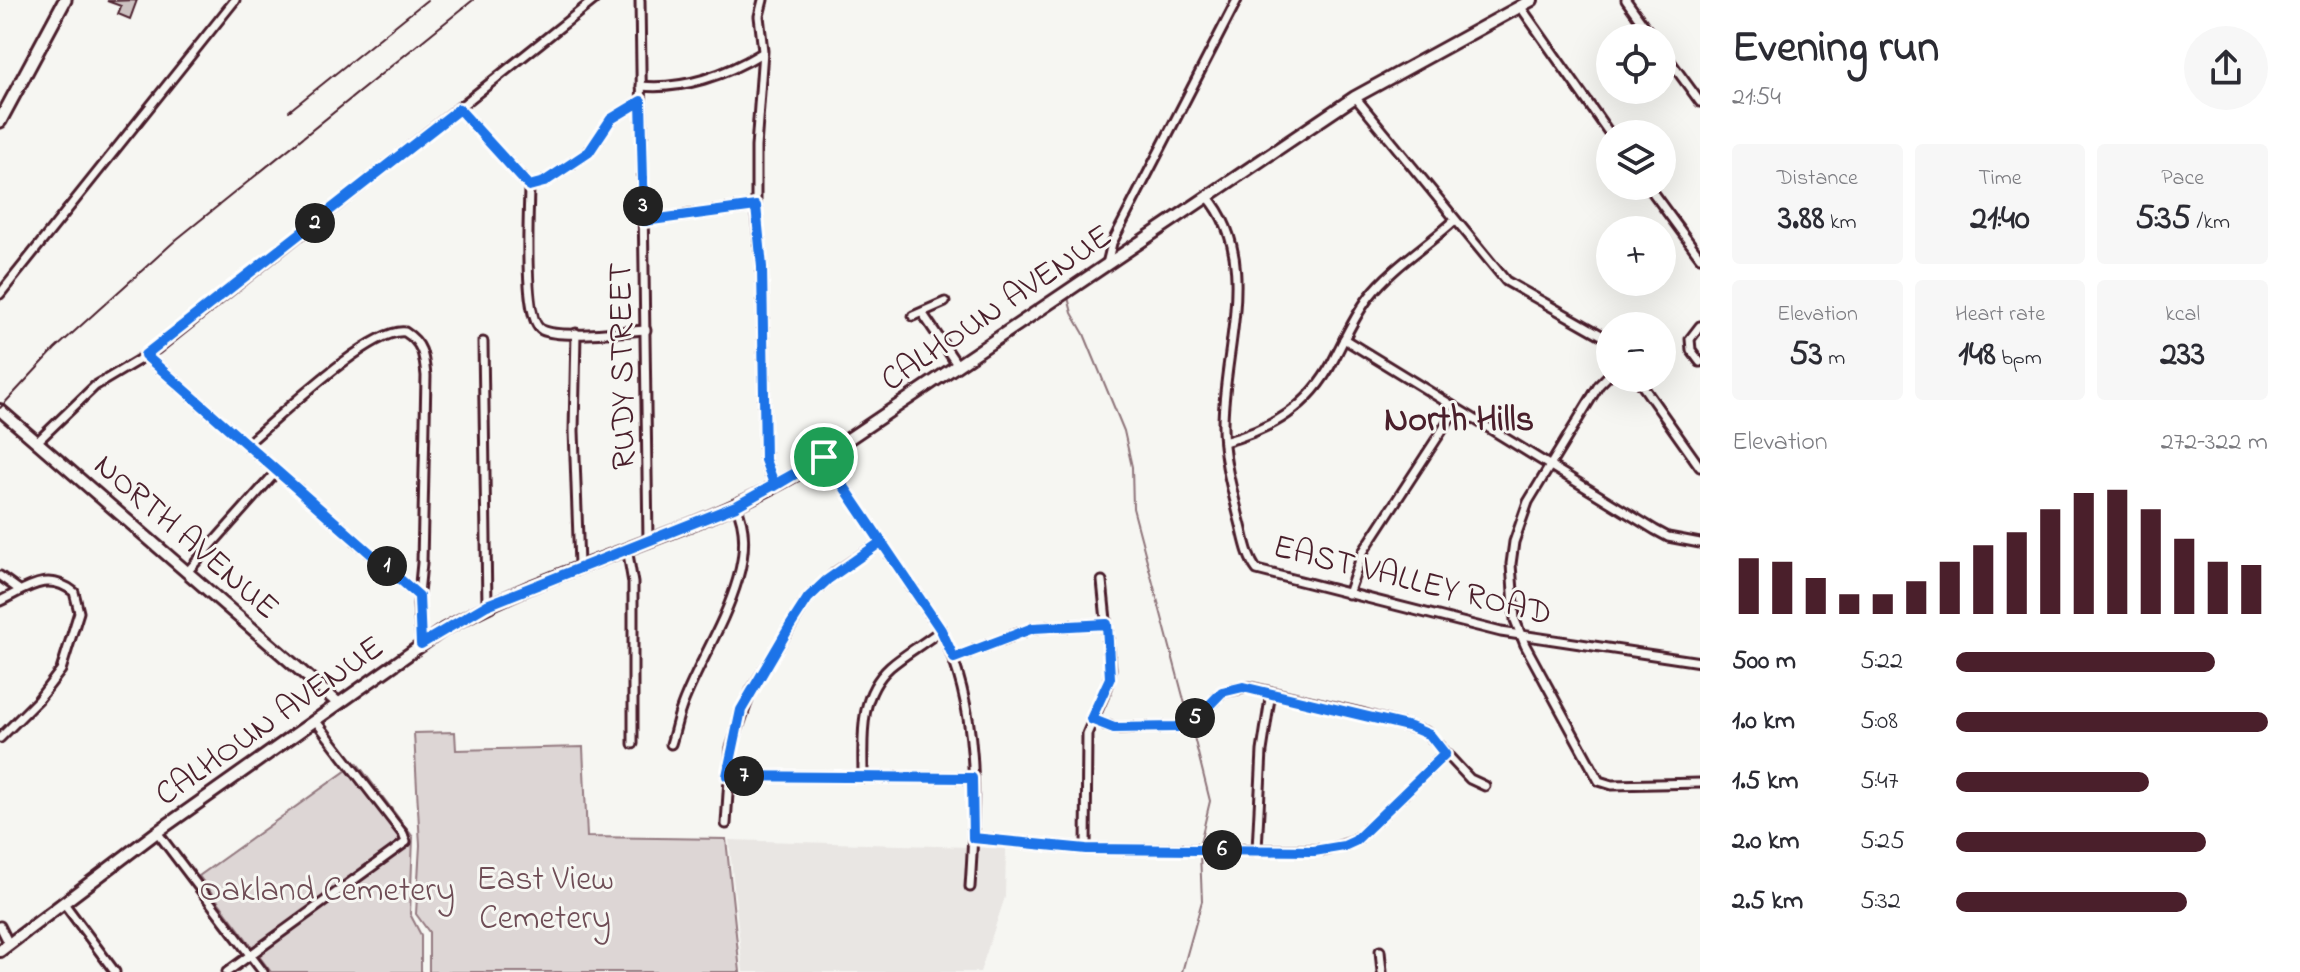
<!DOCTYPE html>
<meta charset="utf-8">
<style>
body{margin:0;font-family:"Indie Flower",sans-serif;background:#f7f7f7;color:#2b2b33;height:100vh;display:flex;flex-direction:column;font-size:30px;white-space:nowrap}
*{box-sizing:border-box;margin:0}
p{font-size:26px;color:#7c7c81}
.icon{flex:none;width:44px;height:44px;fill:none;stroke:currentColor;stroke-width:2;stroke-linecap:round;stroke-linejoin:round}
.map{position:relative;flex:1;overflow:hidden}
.side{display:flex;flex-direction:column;background:#fff;width:600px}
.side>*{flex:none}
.fabs{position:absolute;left:1596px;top:24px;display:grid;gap:16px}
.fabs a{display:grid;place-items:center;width:80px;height:80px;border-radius:50%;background:#fff;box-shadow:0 8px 32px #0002;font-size:40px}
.pin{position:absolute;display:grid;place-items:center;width:68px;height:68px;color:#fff;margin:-34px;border:4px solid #fff;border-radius:50%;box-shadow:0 2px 8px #0007}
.km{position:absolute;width:40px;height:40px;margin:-20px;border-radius:50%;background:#222;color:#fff;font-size:22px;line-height:40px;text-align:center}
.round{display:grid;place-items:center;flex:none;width:84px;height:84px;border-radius:42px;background:#f7f7f7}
.overview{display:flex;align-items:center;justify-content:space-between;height:136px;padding:0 32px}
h1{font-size:44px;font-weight:700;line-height:60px}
.metrics{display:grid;grid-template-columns:repeat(3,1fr);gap:12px;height:136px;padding:8px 32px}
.metrics div{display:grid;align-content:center;border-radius:8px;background:#f7f7f7;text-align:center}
.metrics b{font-size:34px;font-weight:700}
.metrics small{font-size:22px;font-weight:400}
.metrics p{font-size:22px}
.chart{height:224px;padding:16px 32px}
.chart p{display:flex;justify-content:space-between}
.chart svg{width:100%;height:144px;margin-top:8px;stroke:#4a1f2b;stroke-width:6}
ul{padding:0 32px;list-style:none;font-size:26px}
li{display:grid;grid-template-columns:128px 96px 1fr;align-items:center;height:60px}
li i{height:20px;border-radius:10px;background:#4a1f2b}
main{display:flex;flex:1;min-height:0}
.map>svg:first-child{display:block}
.built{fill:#e9e6e3}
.green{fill:#ddd6d5;stroke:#947a80;stroke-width:2}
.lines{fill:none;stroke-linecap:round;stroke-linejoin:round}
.stream{stroke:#8e747a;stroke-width:2}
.building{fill:#ccc1c0;stroke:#4a1f2b;stroke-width:2}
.street-casing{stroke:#4a1f2b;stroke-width:13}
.secondary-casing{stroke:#4a1f2b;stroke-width:16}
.primary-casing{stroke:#4a1f2b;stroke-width:17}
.street{stroke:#f6f6f2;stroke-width:7}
.secondary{stroke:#f6f6f2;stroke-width:10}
.primary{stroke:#f6f6f2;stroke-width:11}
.rail{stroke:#4a1f2b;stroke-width:2}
.route-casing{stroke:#fff;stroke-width:16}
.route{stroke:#1a73e8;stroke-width:10}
.labels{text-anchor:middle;stroke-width:6;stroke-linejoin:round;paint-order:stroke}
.street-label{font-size:34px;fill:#4a1f2b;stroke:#f6f6f2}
.park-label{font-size:34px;fill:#6f4d56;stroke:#f6f6f2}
.neighbourhood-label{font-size:36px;font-weight:bold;fill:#4a1f2b;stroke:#f6f6f2}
</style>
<main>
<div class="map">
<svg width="1700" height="972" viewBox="0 0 1700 972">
<rect width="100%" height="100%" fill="#f6f6f2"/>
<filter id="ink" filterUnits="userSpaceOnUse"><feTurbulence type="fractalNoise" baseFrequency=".0125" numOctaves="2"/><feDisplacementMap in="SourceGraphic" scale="16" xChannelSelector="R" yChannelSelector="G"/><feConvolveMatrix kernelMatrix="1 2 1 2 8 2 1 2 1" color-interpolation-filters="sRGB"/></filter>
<g filter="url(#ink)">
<path class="built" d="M729,840L1006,848L1005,897L980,972H743Z"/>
<g class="green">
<path d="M455,732L456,750L583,747L587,837L726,839L740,972H429V932L416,914L420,845L414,733Z"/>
<path d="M357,763L413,837L410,914L421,935V972H271L199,876Z"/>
</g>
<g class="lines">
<g class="stream">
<path d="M1068,297L1072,313L1084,334L1124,431L1132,467L1133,508L1189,719"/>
<path d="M1191,725L1210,801L1199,847"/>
<path d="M1182,972L1202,901L1200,853"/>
</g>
</g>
<path class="building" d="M137,0L130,19L118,14L121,6L107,1Z"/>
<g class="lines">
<g class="street-casing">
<g id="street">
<path d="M640,0L648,540"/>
<path d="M763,0L759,16L763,51L756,147V215L762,267L765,460L775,486"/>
<path d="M1626,0L1653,38"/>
<path d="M1520,6L1610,134"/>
<path d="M1662,50L1700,102"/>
<path d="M641,86C683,90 726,75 762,53"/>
<path d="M1355,97L1506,281L1610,340"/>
<path d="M459,109L529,186C529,209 522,321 542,330C561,339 623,331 646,330"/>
<path d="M529,186L544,182L589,152L611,119L641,101"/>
<path d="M1648,186L1700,257"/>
<path d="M1207,196C1262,259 1222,353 1223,427C1223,458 1232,489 1239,518C1244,535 1246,556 1257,570L1501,632L1700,662"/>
<path d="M644,221L756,206"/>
<path d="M1107,264L1112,243L1237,0"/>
<path d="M0,294L235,0"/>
<path d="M923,314L958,366"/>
<path d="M913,316L945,302"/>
<path d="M1700,326L1690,339L1691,350L1700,362"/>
<path d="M576,333L574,431L579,565"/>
<path d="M1344,339L1655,530L1668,537L1700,543"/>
<path d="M483,342L487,605"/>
<path d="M145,355L419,596"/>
<path d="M1610,374L1599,385L1528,502L1514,542L1511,564L1515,620L1525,645L1599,781L1612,785L1700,783"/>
<path d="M1637,378L1700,467"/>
<path d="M38,441L95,386L157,349L594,0"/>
<path d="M1224,442C1272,429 1309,407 1333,361C1344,340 1354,317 1369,297C1392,267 1427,246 1455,220"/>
<path d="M248,443C277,419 371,327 405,332C423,343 424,356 426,376L422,563L418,604L421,644"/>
<path d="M824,457L941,630C980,710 976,800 970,887"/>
<path d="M627,548L633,583V744"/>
<path d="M188,571L277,471"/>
<path d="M0,576L18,589"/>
<path d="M1348,594L1363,552L1456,409"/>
<path d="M0,601C26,589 47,570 74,592L79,612L61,670L38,700L0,738"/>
<path d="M954,658L1033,628L1107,624"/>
<path d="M1091,719L1114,728L1177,727L1199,716L1222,692L1250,687L1361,713L1426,732L1470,779L1485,786"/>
<path d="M671,744C675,732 677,720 681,709C700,653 766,567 736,506"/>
<path d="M727,776L972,778"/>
<path d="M863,777C863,738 858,696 890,667C906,653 925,643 941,630"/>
<path d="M726,824L731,748L751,691L808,598L835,573L881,542"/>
<path d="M157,832L263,972"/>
<path d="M973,838L1086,849L1326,850L1355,841L1445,754"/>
<path d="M1086,849L1087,734L1107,688L1111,669L1102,581"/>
<path d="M1257,850L1262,751L1271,692"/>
<path d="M63,902L115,972"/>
<path d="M0,926L9,944"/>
<path d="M1380,951L1382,972"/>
<path d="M227,972L406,842L403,834L315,720"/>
</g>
</g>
<g class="secondary-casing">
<g id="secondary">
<path d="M0,410L338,703"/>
<path d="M0,951L157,832L443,630C555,565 683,539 795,475L1355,97L1532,0"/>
</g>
</g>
<g class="primary-casing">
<path id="primary" d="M0,121L65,0"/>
</g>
<use href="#street" class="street"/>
<use href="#secondary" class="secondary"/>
<use href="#primary" class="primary"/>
<g class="rail">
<path d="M289,111L427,0"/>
<path d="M0,408L55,349L177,239L473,0"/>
</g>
</g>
</g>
<g class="lines" filter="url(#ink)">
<g class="route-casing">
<path id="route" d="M824,457L736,506L487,605L421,644L419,596L145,355L459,109L529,186L544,182L589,152L611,119L641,101L644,221L756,206L762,267L765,460L775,486L824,457L941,630L954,658L1033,628L1107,624L1110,678L1091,719L1114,728L1177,727L1199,716L1222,692L1243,687L1411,727L1430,735L1445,754L1355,841L1344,846L1314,851L1086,849L973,838L972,778L727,776L741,710L790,626L808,598L827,580L881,542L824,457"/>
</g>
<use href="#route" class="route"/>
</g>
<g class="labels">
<g class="street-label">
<text transform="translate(995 306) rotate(-34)" y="12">CALHOUN AVENUE</text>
<text transform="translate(620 366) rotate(-91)" y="12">RUDY STREET</text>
<text transform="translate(188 535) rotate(41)" y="12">NORTH AVENUE</text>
<text transform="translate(1413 578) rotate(14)" y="12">EAST VALLEY ROAD</text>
<text transform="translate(268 719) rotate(-35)" y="12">CALHOUN AVENUE</text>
</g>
<g class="park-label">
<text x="545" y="889">East View<tspan x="545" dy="39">Cemetery</tspan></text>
<text x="327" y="900">Oakland Cemetery</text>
</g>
<g class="neighbourhood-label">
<text x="1459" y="430">North Hills</text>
</g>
</g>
</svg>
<div class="fabs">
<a><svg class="icon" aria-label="locate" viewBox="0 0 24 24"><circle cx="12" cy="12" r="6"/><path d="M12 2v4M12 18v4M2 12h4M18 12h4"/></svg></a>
<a><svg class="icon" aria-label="layers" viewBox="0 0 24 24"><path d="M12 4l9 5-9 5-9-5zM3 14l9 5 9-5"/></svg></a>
<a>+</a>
<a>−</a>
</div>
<div class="pin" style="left:824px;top:457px;background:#1e9e55"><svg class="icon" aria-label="arrive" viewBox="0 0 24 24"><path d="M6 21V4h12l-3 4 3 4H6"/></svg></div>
<b class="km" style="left:387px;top:566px">1</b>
<b class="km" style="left:315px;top:223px">2</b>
<b class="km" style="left:643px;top:206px">3</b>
<b class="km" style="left:1195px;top:718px">5</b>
<b class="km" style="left:1222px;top:850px">6</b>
<b class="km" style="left:744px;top:776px">7</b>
</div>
<section class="side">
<div class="overview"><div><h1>Evening run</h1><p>21:54</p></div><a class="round"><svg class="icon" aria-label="share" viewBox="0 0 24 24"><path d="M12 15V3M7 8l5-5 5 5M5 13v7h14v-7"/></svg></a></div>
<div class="metrics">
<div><p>Distance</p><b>3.88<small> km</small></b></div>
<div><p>Time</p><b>21:40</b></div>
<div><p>Pace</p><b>5:35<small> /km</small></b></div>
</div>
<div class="metrics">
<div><p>Elevation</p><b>53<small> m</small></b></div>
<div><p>Heart rate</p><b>148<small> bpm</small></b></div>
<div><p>kcal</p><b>233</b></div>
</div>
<div class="chart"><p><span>Elevation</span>272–322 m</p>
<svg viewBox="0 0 160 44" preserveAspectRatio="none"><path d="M5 44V27M15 44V28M25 44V33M35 44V38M45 44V38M55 44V34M65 44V28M75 44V23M85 44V19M95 44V12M105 44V7M115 44V6M125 44V12M135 44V21M145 44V28M155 44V29"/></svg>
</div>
<ul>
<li><b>500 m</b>5:22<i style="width:83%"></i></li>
<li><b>1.0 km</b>5:08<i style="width:100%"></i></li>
<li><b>1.5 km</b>5:47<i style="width:62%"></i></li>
<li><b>2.0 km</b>5:25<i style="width:80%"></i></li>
<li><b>2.5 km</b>5:32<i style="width:74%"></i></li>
</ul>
</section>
</main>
